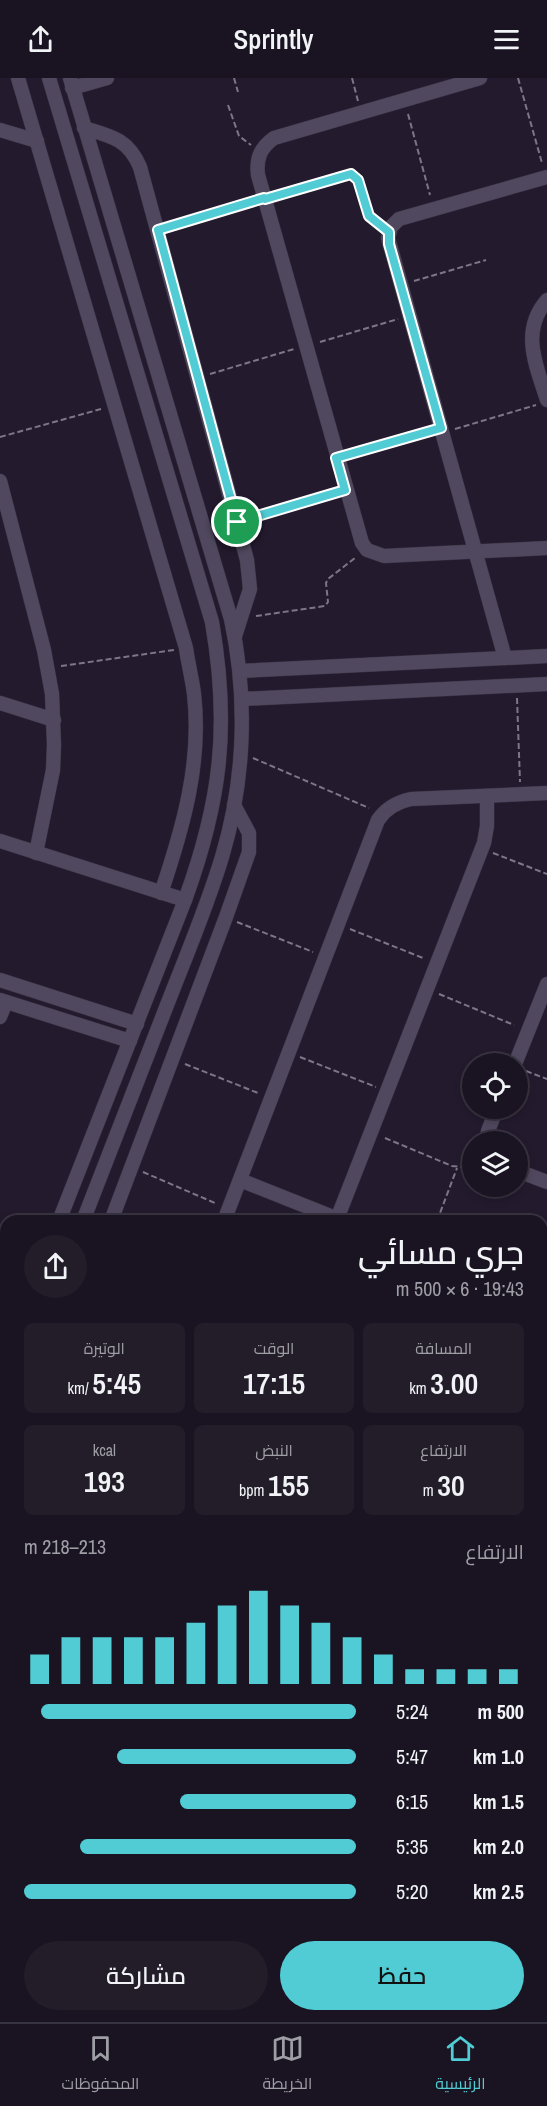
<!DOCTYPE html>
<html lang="ar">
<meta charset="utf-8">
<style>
body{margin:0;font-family:"Archivo Narrow",Cairo,sans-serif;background:#231d2a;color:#f1f3f6;direction:rtl;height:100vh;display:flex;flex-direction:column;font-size:22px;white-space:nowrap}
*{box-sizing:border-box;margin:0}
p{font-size:20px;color:#9f9ea5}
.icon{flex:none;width:33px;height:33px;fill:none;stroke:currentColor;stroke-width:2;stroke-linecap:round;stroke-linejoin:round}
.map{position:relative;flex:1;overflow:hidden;direction:ltr}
.side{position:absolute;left:0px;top:1137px;width:548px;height:807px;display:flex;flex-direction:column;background:#1a1422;border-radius:18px 18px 0 0;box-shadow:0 3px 9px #0003,0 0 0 2px #383340;direction:rtl}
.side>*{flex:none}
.tools{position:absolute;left:462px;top:975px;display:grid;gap:12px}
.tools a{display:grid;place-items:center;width:66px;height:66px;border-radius:50%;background:#1a1422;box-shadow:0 3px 9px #0003,0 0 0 2px #383340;font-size:30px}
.pin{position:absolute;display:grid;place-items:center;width:51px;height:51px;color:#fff;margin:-26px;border:3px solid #fff;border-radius:50%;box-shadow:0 2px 6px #0007}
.round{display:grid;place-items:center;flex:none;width:63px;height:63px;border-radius:32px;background:#231d2a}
.headline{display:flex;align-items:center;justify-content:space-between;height:102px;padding:0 24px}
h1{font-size:33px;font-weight:600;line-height:45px}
.metrics{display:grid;grid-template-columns:repeat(3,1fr);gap:9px;height:102px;padding:6px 24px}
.metrics div{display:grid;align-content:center;border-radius:9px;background:#231d2a;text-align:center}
.metrics b{font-size:30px;font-weight:600}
.metrics small{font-size:16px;font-weight:400}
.metrics p{font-size:16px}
.chart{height:168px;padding:12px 24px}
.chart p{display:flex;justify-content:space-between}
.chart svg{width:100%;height:108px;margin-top:6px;stroke:#51ccd4;stroke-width:6}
.primary-button{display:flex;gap:12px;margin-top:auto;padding:12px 24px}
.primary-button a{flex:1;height:69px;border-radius:36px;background:#51ccd4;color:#111;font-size:24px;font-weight:600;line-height:69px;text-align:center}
.primary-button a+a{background:#231d2a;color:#f1f3f6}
ul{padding:0 24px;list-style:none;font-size:20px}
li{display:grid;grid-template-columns:96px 72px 1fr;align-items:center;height:45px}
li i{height:15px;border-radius:8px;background:#51ccd4}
header{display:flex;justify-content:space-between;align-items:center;height:78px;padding:0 24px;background:#1a1422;font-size:27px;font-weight:600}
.dock{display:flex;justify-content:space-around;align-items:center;height:84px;border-top:2px solid #383340;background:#1a1422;font-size:16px;color:#9f9ea5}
.dock a{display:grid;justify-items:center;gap:3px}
.dock .active{color:#51ccd4}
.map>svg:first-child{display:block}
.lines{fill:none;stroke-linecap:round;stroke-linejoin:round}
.lane-casing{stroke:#3a3343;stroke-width:8}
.street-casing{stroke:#3a3343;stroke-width:15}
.path{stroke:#7d7687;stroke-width:2;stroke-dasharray:6 3;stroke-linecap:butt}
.lane{stroke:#50485e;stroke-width:7}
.street{stroke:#50485e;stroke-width:14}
.route-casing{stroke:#fff;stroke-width:12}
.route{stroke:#51ccd4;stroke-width:8}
</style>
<header><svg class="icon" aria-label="menu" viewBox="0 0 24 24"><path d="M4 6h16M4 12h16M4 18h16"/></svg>Sprintly<svg class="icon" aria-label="share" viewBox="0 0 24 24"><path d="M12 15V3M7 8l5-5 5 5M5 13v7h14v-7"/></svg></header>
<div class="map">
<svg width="547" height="1944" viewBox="0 0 547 1944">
<rect width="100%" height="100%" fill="#231a2e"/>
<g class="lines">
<g class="lane-casing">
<g id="lane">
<path d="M542,1638L547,1640"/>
<path d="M542,1732L547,1734"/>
<path d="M542,1898L547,1900"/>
<path d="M423,1938L438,1944"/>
<path d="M369,1944L371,1938"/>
</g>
</g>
<g class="street-casing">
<g id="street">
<path d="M18,0L186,570C188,585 192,600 194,616C202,684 183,750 161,815"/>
<path d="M49,0L212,544C230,648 221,723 185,822L59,1143"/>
<path d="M70,0L231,541C248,620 245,702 222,779C207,829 186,878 167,927C139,999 111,1071 83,1143"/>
<path d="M480,0L274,60C260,70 256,81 258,97L362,465L367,472L384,478L547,470"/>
<path d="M72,10L107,0"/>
<path d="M84,50C111,58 128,61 140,89L247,482L250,511L235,558"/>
<path d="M0,52L37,63"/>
<path d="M547,222C520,253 536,287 547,322"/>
<path d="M0,403L44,572L52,616L54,667L53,692L36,775"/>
<path d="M505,580L388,160L391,149L399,141L547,99"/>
<path d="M240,593L547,578"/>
<path d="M242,621L547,606"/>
<path d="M0,625L54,642"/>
<path d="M0,763L185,822"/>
<path d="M0,902L137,946"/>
<path d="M0,922L130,963"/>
<path d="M0,939L6,924"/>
<path d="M515,986L547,906"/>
<path d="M487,1064L488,1053L497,1030"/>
<path d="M518,1093L547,1104"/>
<path d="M240,1102L343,1143"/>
<path d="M337,1141L484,765L487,748V718"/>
<path d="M111,1143L226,839L249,774V755L234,727"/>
<path d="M224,1143L378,742C386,730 397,724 411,721L547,715"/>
<path d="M542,1220L547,1223"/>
<path d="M0,1292L6,1277"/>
<path d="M542,1332L547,1334"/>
<path d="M0,1358L6,1343"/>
<path d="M542,1528L547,1530"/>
<path d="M542,1566L547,1569"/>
<path d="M0,1602L6,1605"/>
<path d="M0,1625L6,1628"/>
<path d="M542,1697L547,1699"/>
<path d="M0,1708L6,1692"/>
<path d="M0,1749L6,1752"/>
<path d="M542,1816L547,1818"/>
<path d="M542,1839L547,1841"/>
<path d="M0,1885L6,1887"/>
<path d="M0,1919L6,1921"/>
<path d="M49,1938L65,1944"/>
<path d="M136,1938L151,1944"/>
<path d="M482,1938L497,1944"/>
</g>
</g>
<g class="path">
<path d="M234,0L238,14"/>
<path d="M352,0L358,23"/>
<path d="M518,0L542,85"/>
<path d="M228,27L239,58L251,67"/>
<path d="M408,36L430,117"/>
<path d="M277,118L351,96C366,103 362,133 377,145"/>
<path d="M170,148L250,124"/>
<path d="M414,203L486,182"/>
<path d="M320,264L398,241"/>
<path d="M210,296L294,271"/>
<path d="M455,351L536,327"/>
<path d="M0,359L101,331"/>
<path d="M351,376L429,353"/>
<path d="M250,440L334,416"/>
<path d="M256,538L325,528L328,524L326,505L328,501L355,480"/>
<path d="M61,588L174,572"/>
<path d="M517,620L520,704"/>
<path d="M253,680L369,730"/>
<path d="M493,775L547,796"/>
<path d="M237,844L313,874"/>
<path d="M350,851L423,880"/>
<path d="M439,916L514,947"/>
<path d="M300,979L376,1009"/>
<path d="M185,986L258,1015"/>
<path d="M526,993L547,1001"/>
<path d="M385,1060L452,1088L462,1089L472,1084"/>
<path d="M143,1094L215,1125"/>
<path d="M437,1143L457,1090"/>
<path d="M542,1430L547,1432"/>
<path d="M542,1758L547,1760"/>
<path d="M306,1938L322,1944"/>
<path d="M78,1944L81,1938"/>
<path d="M107,1944L109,1938"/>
<path d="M175,1944L177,1938"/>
<path d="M239,1944L241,1938"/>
<path d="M249,1944L251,1938"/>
</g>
<use href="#lane" class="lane"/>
<use href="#street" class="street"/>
</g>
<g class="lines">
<g class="route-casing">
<path id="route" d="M351,96L358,102L369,138L389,154V166L441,350L336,380L345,412L237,444L158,152L264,120L265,121Z"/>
</g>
<use href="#route" class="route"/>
</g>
</svg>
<div class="tools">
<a><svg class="icon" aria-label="locate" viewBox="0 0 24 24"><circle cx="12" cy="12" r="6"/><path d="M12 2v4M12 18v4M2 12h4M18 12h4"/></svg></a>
<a><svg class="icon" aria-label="layers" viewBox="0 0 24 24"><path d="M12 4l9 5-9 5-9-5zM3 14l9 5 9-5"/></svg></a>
</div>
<div class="pin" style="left:237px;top:444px;background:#1e9e55"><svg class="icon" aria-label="arrive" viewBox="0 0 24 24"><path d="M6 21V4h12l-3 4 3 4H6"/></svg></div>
<section class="side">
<div class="headline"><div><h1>جري مسائي</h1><p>19:43 · 6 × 500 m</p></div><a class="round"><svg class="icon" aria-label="share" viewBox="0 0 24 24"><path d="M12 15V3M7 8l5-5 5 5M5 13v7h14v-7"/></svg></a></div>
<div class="metrics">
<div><p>المسافة</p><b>3.00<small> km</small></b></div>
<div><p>الوقت</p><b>17:15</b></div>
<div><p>الوتيرة</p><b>5:45<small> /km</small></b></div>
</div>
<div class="metrics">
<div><p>الارتفاع</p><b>30<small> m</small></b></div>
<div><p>النبض</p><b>155<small> bpm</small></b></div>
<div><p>kcal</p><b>193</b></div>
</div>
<div class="chart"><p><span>الارتفاع</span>213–218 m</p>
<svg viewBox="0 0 160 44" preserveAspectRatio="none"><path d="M5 44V32M15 44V25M25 44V25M35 44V25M45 44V25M55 44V19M65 44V12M75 44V6M85 44V12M95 44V19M105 44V25M115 44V32M125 44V38M135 44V38M145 44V38M155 44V38"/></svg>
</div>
<ul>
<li><b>500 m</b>5:24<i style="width:95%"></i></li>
<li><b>1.0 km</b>5:47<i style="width:72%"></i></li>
<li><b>1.5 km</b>6:15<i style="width:53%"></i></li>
<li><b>2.0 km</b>5:35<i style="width:83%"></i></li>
<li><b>2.5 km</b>5:20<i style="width:100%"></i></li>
</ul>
<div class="primary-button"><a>حفظ</a><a>مشاركة</a></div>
</section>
</div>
<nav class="dock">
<a class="active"><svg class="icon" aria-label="home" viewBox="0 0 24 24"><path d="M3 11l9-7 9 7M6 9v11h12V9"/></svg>الرئيسية</a>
<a><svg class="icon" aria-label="map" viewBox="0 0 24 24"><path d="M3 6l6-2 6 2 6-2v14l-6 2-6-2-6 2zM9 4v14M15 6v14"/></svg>الخريطة</a>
<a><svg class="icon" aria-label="saved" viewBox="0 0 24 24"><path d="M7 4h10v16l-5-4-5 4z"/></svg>المحفوظات</a>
</nav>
